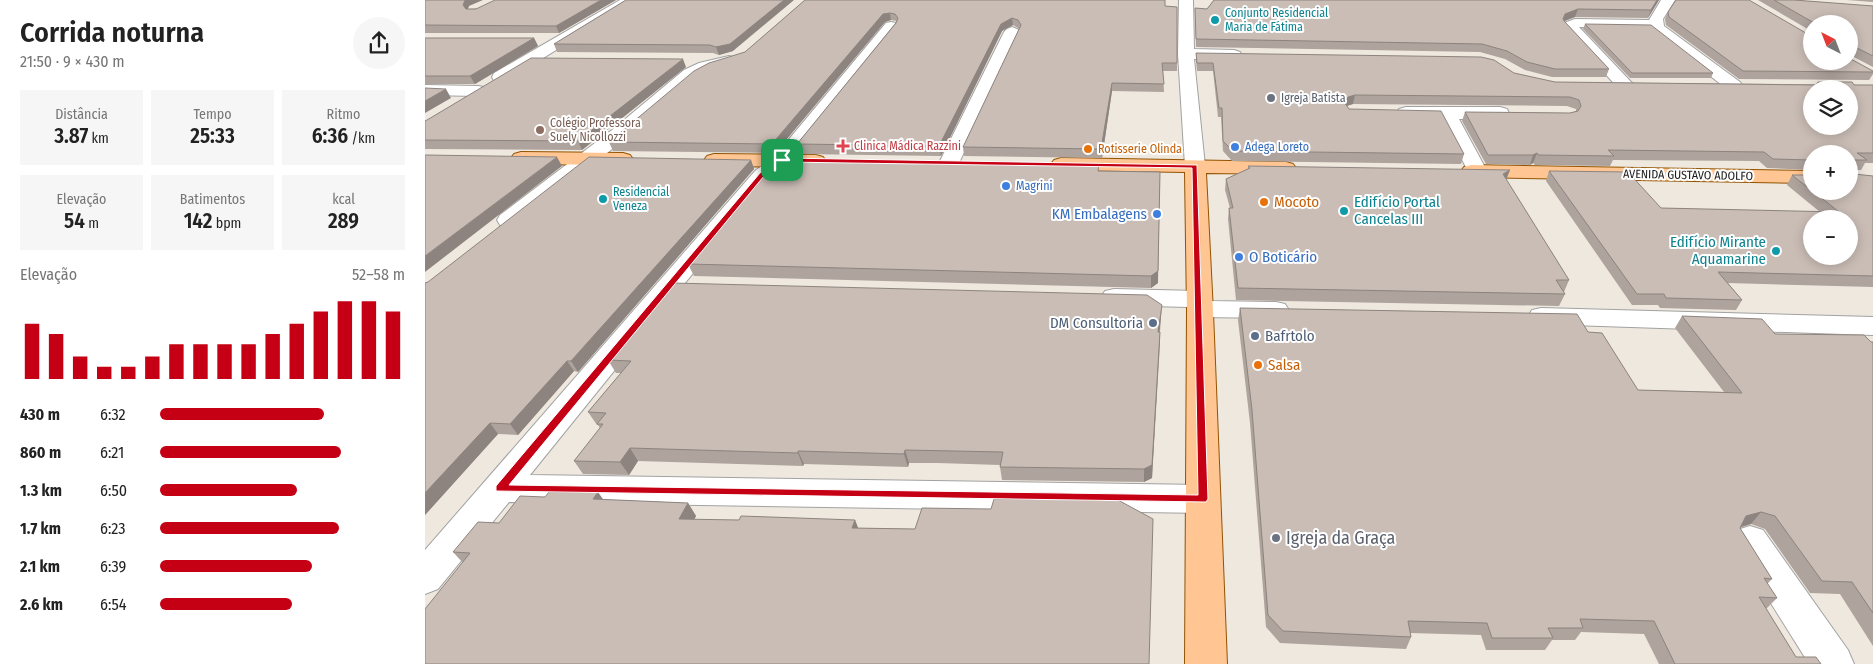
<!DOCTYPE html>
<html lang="pt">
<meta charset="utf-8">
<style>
body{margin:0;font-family:"Fira Sans Condensed",sans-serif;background:#f6f6f6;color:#222;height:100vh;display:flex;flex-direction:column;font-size:19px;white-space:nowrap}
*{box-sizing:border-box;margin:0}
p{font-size:16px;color:#767676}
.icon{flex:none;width:28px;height:28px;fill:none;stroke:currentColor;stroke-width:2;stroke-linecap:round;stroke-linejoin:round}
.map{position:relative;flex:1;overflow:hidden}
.details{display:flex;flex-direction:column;background:#fff;width:425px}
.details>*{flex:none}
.needle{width:32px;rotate:318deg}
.buttons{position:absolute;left:1378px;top:15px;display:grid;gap:10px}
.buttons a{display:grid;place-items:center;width:55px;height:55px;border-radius:50%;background:#fff;box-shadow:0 2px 12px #0003;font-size:25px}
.pin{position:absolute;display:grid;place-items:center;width:42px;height:42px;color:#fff;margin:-21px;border-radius:10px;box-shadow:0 2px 8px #0006}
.round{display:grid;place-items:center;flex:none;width:52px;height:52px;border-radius:26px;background:#f6f6f6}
.overview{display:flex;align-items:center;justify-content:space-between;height:85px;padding:0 20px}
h1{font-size:28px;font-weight:600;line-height:38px}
.stats{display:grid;grid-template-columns:repeat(3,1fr);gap:8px;height:85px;padding:5px 20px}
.stats div{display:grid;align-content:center;border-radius:0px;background:#f6f6f6;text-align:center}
.stats b{font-size:21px;font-weight:600}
.stats small{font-size:14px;font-weight:400}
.stats p{font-size:14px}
.chart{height:140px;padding:10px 20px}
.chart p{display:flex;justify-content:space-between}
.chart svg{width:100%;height:90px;margin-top:5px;stroke:#c60014;stroke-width:6}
ul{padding:0 20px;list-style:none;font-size:16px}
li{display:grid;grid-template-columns:80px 60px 1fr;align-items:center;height:38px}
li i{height:12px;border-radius:6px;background:#c60014}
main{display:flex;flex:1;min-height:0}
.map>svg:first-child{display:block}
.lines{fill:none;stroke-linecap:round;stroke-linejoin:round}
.minor-casing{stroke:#a2a2a2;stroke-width:2}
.major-casing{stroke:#925300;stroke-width:2}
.minor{fill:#fff;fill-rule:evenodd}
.major{fill:#ffc693;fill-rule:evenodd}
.wall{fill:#aea39d}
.shaded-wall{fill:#8d847f}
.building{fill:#cabdb6;stroke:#8d847f;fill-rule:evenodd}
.route{fill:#c60014;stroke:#fff;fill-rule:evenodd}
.culture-dot{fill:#0f9aa8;stroke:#fff;stroke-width:2}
.worship-dot{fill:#6b7280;stroke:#fff;stroke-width:2}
.education-dot{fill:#8d6e63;stroke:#fff;stroke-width:2}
.health-dot{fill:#e0444e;stroke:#fff;stroke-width:2}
.shop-dot{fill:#3f7fe0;stroke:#fff;stroke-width:2}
.food-dot{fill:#e8710a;stroke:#fff;stroke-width:2}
.service-dot{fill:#5c6f8a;stroke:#fff;stroke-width:2}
.labels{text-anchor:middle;stroke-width:4;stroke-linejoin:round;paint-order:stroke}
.far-culture-label{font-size:12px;fill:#0d838f;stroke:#fff;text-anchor:start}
.far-worship-label{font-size:12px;fill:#5b616d;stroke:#fff;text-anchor:start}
.far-education-label{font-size:12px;fill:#785e54;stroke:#fff;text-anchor:start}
.far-health-label{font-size:12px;fill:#be3a42;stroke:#fff;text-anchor:start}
.far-shop-label{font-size:12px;fill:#366cbe;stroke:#fff;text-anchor:start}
.far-food-label{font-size:12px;fill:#c56008;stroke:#fff;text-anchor:start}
.far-street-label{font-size:12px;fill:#1b1b1b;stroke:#fff}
.food-label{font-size:15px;fill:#c56008;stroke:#fff;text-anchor:start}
.culture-label{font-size:15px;fill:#0d838f;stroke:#fff;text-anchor:start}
.shop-label{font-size:15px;fill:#366cbe;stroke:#fff;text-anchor:end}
.service-label{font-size:15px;fill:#4e5e75;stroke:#fff;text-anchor:end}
.near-worship-label{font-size:18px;fill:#5b616d;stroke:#fff;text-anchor:start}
</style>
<main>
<section class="details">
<div class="overview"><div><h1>Corrida noturna</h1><p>21:50 · 9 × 430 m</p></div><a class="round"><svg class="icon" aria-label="share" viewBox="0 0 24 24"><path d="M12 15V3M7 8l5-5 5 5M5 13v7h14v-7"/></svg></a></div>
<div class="stats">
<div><p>Distância</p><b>3.87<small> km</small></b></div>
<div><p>Tempo</p><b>25:33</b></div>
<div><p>Ritmo</p><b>6:36<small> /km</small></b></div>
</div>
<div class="stats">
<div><p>Elevação</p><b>54<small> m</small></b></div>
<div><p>Batimentos</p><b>142<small> bpm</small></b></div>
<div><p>kcal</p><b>289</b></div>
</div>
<div class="chart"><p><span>Elevação</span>52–58 m</p>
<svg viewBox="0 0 160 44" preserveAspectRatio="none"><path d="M5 44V17M15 44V22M25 44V33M35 44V38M45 44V38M55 44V33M65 44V27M75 44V27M85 44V27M95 44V27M105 44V22M115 44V17M125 44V11M135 44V6M145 44V6M155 44V11"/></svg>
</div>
<ul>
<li><b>430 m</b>6:32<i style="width:67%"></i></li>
<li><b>860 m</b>6:21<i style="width:74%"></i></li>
<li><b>1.3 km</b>6:50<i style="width:56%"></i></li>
<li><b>1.7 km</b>6:23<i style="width:73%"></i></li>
<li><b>2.1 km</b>6:39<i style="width:62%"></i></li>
<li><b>2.6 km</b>6:54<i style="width:54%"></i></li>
</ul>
</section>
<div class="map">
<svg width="1448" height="664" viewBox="0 0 1448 664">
<rect width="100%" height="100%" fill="#eee8df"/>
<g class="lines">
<g class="minor-casing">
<g id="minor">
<path d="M195,0H212L81,81H69L67,77L69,73Z"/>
<path d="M754,0H768L769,49L809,50L815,52L817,55L815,58L809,60L769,59L780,166L777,170L770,172L763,170L760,166L753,54Z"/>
<path d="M1236,0H1250L1238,19L1239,26L1315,82L1318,86L1315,90L1309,91L1303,90L1225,28L1154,27L1209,85L1206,89L1200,90L1194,89L1137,26L1139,23L1150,19L1224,20Z"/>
<path d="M466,22L471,23L473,26L471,29L364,164L344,179L105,475L778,485L790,489L795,499L790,509L778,513L84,502L13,589L0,594V550L330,171L350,156L461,23Z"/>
<path d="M587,27L592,29L595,32L534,163L531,167L524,169L517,167L514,163L579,32L582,29Z"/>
<path d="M304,56L310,58L312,61L310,64L285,70L271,78L201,138L91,225L83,227L75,225L72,220L75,215L187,130L259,70L274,63Z"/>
<path d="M0,85L53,86L59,87L62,91L59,95L53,96L0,95Z"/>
<path d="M981,107H1075L1082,109L1084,113L1082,117L1075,119H1034L1062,171L1059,175L1052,177L1045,175L1016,119L974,117L972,113L974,109Z"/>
<path d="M689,289L774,291L783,293L787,299L786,301L851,302L860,304L864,310L860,316L851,318L775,317L766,315L762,309L763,307L689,305L680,303L676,297L680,291Z"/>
<path d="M1116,308L1448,317V335L1116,324L1107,322L1103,316L1107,310Z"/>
<path d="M1325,526L1338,530L1423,650L1429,664H1384L1307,541L1312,530Z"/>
</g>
</g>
<g class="major-casing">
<g id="major">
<path d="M96,152L198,153L205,155L208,159L205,163L198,165L96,164L89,162L86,158L89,154Z"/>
<path d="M289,154L391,155L398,157L401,161L398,165L391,167L289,166L282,164L279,160L282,156Z"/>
<path d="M636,158L861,162L868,164L871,168L868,172L861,174L781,173L788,312L802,664H760L762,312L760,172L636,170L629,168L626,164L629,160Z"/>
<path d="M1046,165L1386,171V183L1046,177L1039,175L1036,171L1039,167Z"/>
</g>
</g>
<use href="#minor" class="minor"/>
<use href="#major" class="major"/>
</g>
<g class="wall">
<path d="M0,0L44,6L43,9L191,0L134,33H0Z"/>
<path d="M201,0L308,51L294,55L288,53L132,52L129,44Z"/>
<path d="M380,0L740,6L752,7V71H738L739,92L687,91L677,158L539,156L538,147L594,29L593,28L588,25L577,31L516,156L375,154L372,144L472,21L466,20L460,22L350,153L188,151L184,142L320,52Z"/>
<path d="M789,0H1234L1223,18L1150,17L1139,21L1184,69L1181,77H1127L1100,70L1080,59L1055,52L771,47L770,8L782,9Z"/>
<path d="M1333,0H1369L1448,6V67L1425,55L1424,56V24H1386V31Z"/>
<path d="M1422,0H1448V2Z"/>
<path d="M1243,12L1386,61L1448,71V74L1444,80L1314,79L1241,25L1240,19Z"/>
<path d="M1160,24L1288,73L1286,78H1205L1158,29Z"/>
<path d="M0,38H109L113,46L50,84H0Z"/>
<path d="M771,53L1089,73L1130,82L1448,85V163H1440L1436,170H1429V174L1448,176V287L1303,283L1317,300L1311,310L1235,308L1233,305H1207L1121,181L1124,171L1236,208L1395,212L1362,185L1367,175H1386V191H1424L1386,154V170L1342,168L1334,161L1188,160L1185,166L1110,165L1108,163L1105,165L1061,164L1037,121L1040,112L1145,113L1151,111V109L1142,106L928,104L922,106L924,109L1039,154L1036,164L807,161L798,151L796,117H793L788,71H772L771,61Z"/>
<path d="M261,67L157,150L0,149V121Z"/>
<path d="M326,160L329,169L153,372L149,371L93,435L73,434L0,515V283Z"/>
<path d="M823,166L1081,180L1144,280L1139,292H1138L1140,294L1134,306L811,300L803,219L804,208H805L800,190L801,179L823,169Z"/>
<path d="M674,171L733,283L726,288L269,276L263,264Z"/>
<path d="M815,308L1163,332L1213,390L1299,392L1250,328L1257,316L1350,334L1448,342V646L1415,594L1385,593L1340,529L1326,524L1315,528L1347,579L1342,584L1352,598L1341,609L1371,657L1396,664H1234L1219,634L1156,632L1150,640H1127L1120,650H1061L1056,635L985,633L986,637L981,649L855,643L841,627L825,423L813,320Z"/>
<path d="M736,317L735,332V344L727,478L719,482L577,480L575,467V465L513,463H484L483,467L379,464L378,466L213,461L204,475L158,474L149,461L175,428L173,425H172L163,412L196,373H191L183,360Z"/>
<path d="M120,497L263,503L271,516L269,520H430L433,528L490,529L728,519L38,563L28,552L74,523Z"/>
</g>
<g class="shaded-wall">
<path d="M40,0H58L44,6L41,12L38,5Z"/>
<path d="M176,0H191L134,33L131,26Z"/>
<path d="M359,0H369L308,51L294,55L291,47Z"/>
<path d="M1232,0H1234L1223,18L1226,10Z"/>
<path d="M1153,9L1150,17L1137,22L1140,14Z"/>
<path d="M465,13L466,20L460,22L350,153L347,144L458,14Z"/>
<path d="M587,18L588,25L577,31L516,156L514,146L576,24Z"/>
<path d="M109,38L113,46L50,84L45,76Z"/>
<path d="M258,59L261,67L157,150L153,141Z"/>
<path d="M687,83V91L677,158L676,149Z"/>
<path d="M21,89L26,98L0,113V101Z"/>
<path d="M930,95L928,104L921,106L919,102L923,97Z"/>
<path d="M1112,153L1108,163L1105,165L1108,155Z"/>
<path d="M132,157L137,166L0,272V256Z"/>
<path d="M326,160L329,169L153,372L146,361Z"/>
<path d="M1085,170L1081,180L1078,174Z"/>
<path d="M735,172L733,283L726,288V276Z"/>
<path d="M737,305L736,317L733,344V332Z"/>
<path d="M735,332L727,478L719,482V469Z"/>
<path d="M142,361L149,371L93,435L85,424Z"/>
<path d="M65,423L73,434L0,515V493Z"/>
<path d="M205,448L213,461L204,475L195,462Z"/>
<path d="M480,450L484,463L483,467L479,454Z"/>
<path d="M373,451L379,464L378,466L373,453Z"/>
<path d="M173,492L182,505L168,499Z"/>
<path d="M263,503L271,516L262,532L254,519Z"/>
<path d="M1336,512L1326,524L1311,528L1321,516Z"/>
<path d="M430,520L435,533L427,528Z"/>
</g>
<g class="building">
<path d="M0,0H40L38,5L41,9H51L70,0H176L131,26L0,25Z"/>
<path d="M201,0H359L305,44L291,47L285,45L129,44Z"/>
<path d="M380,0H740V6L752,7V63H737L739,84L687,83L676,149L538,147L596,25L593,20L587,18L576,24L514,146L372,144L471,23L473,18L470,14L465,13L458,14L347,144L184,142L269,71L284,63L320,52Z"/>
<path d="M789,0H1232L1226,10L1153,9L1140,14L1138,19L1140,22L1184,69H1130L1102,62L1082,51L1057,44L771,39L770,8L782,9Z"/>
<path d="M1251,0H1324L1386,36V61H1424V58L1448,71V72L1318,71L1244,17L1243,12Z"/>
<path d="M1349,0H1369L1448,6V56L1428,46L1427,51H1424V24H1391Z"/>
<path d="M1160,24L1226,25L1288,73H1207Z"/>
<path d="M0,38H109L45,76H0Z"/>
<path d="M771,53L1056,57L1069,60L1089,73L1130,82L1391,85L1393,82H1427L1429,85H1448V153H1432L1442,160H1429V174L1448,176V276L1293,272L1317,300L1241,298L1239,294H1212L1124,171L1203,172L1236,208L1414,212L1388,191H1424V154H1386V160L1348,159L1339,152L1183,150L1189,156L1113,155L1112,153L1108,155H1063L1040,112L1145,113L1153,111L1156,106L1154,100L1145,97L930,95L923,97L919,102L924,109L1016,111L1039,154L808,151L798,141L797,108H794L788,63H772ZM1386,89H1424V126H1386ZM1386,219H1424V256H1386Z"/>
<path d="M106,58L258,59L153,141L0,140V121L2,120Z"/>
<path d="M0,88L21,89L0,101Z"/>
<path d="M0,155L132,157L0,256Z"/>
<path d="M164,157L326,160L146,361H142L85,424L65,423L0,493V283L3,282Z"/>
<path d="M356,159L674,164L673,171L735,172L733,271L726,276L263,264L341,169Z"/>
<path d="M823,166L1085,170L1078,174L1144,280H1131L1140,294L813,288L804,208H808L801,179L825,168Z"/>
<path d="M1367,175H1386V190Z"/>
<path d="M248,283L722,295L737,305L733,332H735L727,465L719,469L575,467L578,452L480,450L479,454L373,451V453L205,448L195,462L149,461L178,424H172L181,413L163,412L206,361L183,360Z"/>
<path d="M815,308L1152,314L1163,332L1177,333L1213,390L1317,393L1257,316L1337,319L1350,334L1439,335L1446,342H1448V613L1427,582L1397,581L1350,516L1336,512L1321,516L1315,528L1347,579L1339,578L1352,598L1334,597L1371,657H1391L1396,664H1250L1229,621L1155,619L1158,628H1123L1128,638H1067L1062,623L983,621L986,637L858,631L843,615L827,410Z"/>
<path d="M124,492H173L168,499L263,503L254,519L314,520L316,516L430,520L427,528L490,529L497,508L566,509L569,499L693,500L728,519L724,664H0V609L45,553L28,552L53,522L74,523L95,496L120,497Z"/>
</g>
<path class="route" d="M357,158L772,165L783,499L781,502L71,491V486L335,173ZM358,162L767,168L773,495L84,485L339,176Z"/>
<g class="culture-dot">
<circle cx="790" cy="20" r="5"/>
<circle cx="178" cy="199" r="5"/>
<circle cx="919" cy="211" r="5"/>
<circle cx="1351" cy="251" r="5"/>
</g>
<g class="worship-dot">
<circle cx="846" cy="98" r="5"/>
<circle cx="851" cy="538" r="5"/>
</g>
<circle class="education-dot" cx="115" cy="130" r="5"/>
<path class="health-dot" d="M415.5 138.5h5v5h5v5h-5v5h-5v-5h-5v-5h5z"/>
<g class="shop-dot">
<circle cx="810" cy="147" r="5"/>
<circle cx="581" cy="186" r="5"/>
<circle cx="732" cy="214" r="5"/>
<circle cx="814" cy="257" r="5"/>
</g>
<g class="food-dot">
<circle cx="663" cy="149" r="5"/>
<circle cx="839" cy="202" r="5"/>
<circle cx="833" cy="365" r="5"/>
</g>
<g class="service-dot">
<circle cx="728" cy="323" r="5"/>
<circle cx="830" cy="336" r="5"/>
</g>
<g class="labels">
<g class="far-culture-label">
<text x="800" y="17">Conjunto Residencial<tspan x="800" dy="14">Maria de Fátima</tspan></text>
<text x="188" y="196">Residencial<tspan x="188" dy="14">Veneza</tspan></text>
</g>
<g class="far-worship-label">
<text x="856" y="102">Igreja Batista</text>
</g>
<g class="far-education-label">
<text x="125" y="127">Colégio Professora<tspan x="125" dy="14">Suely Nicollozzi</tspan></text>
</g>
<g class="far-health-label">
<text x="429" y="150">Clinica Mádica Razzini</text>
</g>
<g class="far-shop-label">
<text x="820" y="151">Adega Loreto</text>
<text x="591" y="190">Magrini</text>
</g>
<g class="far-food-label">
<text x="673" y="153">Rotisserie Olinda</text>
</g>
<g class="far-street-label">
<text transform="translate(1263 175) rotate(1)" y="4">AVENIDA GUSTAVO ADOLFO</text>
</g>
<g class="food-label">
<text x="849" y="207">Mocoto</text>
<text x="843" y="370">Salsa</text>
</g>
<g class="culture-label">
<text x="929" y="207">Edifício Portal<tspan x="929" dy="17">Cancelas III</tspan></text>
<text x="1341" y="247" text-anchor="end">Edifício Mirante<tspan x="1341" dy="17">Aquamarine</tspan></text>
</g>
<g class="shop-label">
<text x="722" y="219">KM Embalagens</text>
<text x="824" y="262" text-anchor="start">O Boticário</text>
</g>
<g class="service-label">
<text x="718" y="328">DM Consultoria</text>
<text x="840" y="341" text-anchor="start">Bafrtolo</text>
</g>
<g class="near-worship-label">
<text x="861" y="544">Igreja da Graça</text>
</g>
</g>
</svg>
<div class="buttons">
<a><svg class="needle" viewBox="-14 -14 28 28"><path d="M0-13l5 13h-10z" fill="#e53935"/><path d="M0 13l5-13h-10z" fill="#767676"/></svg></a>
<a><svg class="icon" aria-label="layers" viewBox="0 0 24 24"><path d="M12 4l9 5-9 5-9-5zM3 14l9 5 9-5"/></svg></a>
<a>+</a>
<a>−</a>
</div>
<div class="pin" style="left:357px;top:160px;background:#1e9e55"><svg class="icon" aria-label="arrive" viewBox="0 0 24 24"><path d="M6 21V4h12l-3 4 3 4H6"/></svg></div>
</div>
</main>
